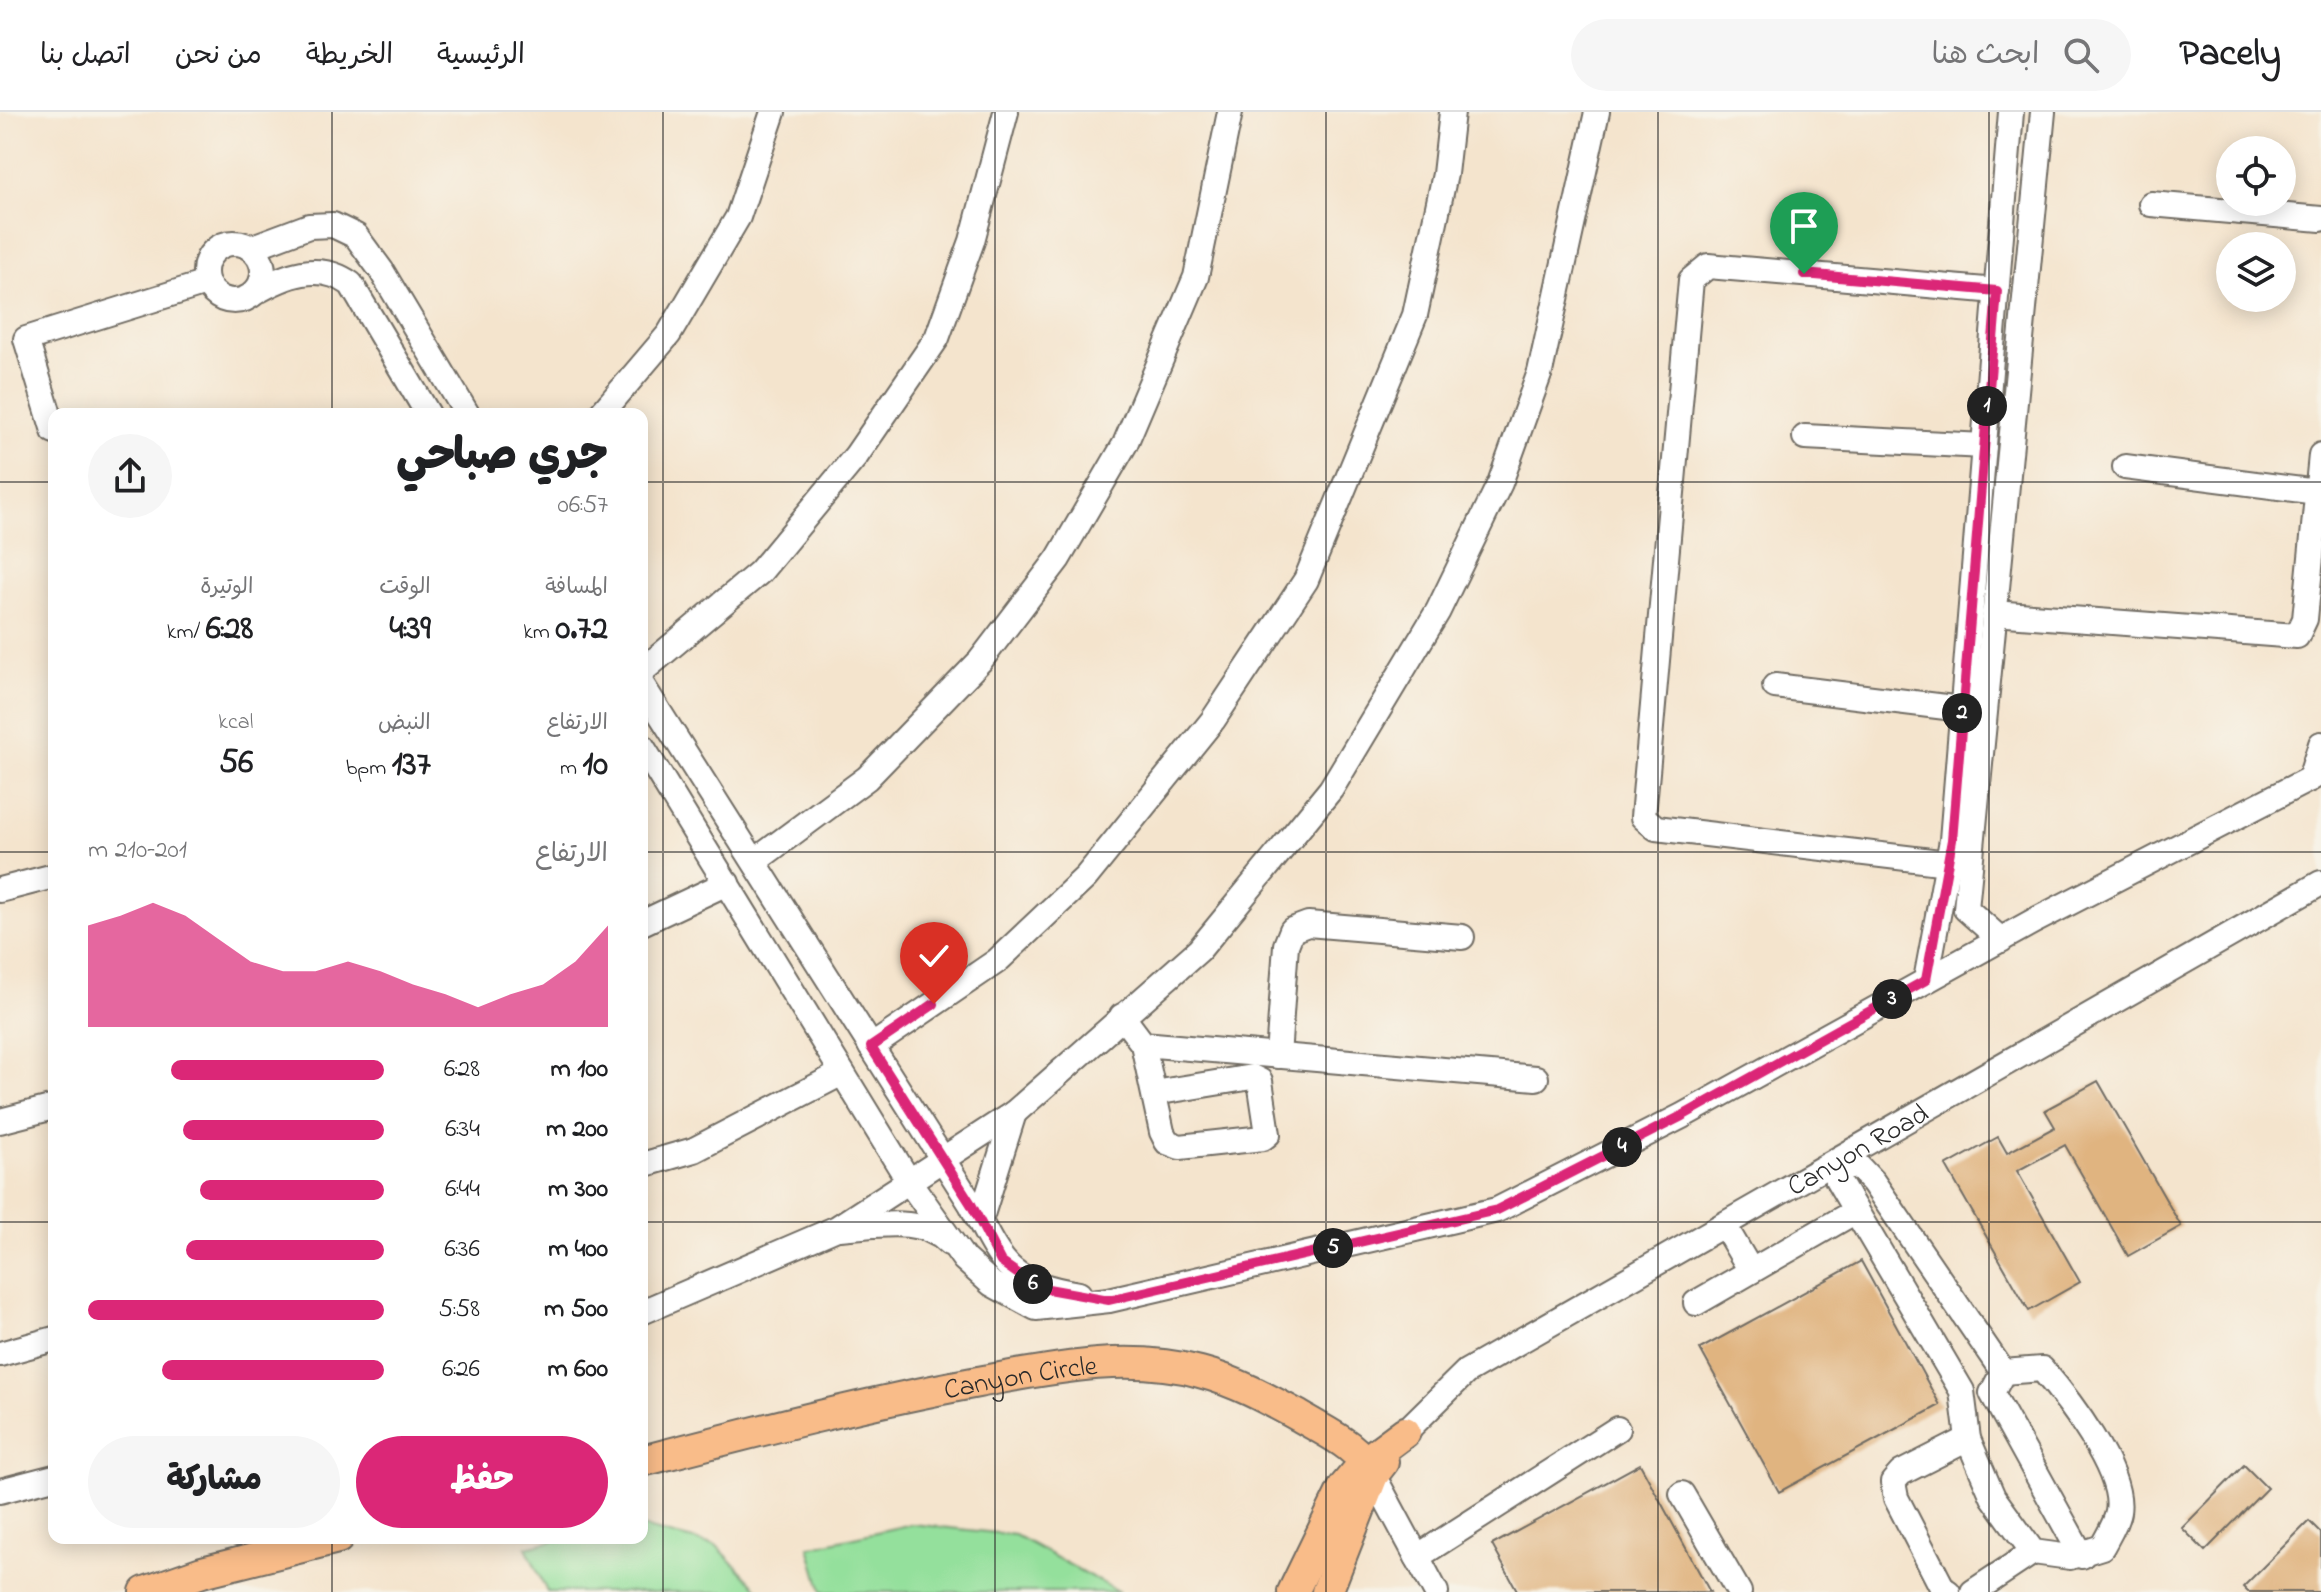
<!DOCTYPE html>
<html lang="ar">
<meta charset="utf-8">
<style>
body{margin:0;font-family:"Indie Flower","Playpen Sans Arabic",sans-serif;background:#f6f6f6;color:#202124;direction:rtl;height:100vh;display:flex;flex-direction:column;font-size:30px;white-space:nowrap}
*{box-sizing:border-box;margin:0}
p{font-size:26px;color:#757577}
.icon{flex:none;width:44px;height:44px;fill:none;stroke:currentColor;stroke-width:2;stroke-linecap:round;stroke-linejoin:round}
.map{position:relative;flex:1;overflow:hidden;direction:ltr}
.details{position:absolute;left:48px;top:296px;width:600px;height:1136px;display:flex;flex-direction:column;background:#fff;border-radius:16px;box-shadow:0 4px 20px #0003;direction:rtl}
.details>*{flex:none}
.controls{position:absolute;left:2216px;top:24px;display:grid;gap:16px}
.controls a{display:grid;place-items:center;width:80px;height:80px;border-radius:50%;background:#fff;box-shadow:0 4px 20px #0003;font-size:40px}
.pin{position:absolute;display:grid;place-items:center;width:68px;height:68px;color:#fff;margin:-82px -34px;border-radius:50% 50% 50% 0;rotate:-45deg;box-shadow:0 0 8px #0007}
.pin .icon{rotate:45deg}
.km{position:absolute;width:40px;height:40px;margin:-20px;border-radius:50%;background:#222;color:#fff;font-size:22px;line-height:40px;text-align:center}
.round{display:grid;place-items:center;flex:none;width:84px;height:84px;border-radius:42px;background:#f6f6f6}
.overview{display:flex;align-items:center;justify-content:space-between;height:136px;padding:0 40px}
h1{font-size:44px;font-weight:800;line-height:60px}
.stats{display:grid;grid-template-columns:repeat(3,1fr);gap:12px;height:136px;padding:8px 40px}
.stats div{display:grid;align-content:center}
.stats b{font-size:34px;font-weight:800}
.stats small{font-size:22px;font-weight:400}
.stats p{font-size:22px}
.chart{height:224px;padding:16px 40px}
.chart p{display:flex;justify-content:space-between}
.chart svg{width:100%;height:144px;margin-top:8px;fill:#db2777;opacity:.7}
.primary-button{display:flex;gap:16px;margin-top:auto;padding:16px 40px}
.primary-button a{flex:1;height:92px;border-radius:48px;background:#db2777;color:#fff;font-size:32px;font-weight:800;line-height:92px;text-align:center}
.primary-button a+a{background:#f6f6f6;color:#202124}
ul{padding:0 40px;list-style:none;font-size:26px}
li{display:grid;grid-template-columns:128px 96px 1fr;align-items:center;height:60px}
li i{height:20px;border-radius:10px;background:#db2777}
header{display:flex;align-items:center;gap:48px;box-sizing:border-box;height:112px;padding:0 40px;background:#fff;border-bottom:2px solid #e0e0e0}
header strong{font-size:38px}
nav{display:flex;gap:44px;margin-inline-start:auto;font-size:28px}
.search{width:560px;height:72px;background:#f6f6f6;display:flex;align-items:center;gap:20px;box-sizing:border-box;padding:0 28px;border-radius:44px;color:#757577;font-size:30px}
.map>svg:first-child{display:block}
.green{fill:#94e09c;stroke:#608664;stroke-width:2}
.building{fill:#e0b480}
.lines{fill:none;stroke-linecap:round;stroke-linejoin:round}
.minor-casing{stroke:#716c64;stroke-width:28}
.major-casing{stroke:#716c64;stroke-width:34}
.minor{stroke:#fff;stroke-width:24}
.major{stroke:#f9bc89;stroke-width:30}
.route-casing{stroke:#fff;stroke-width:16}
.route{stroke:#db2777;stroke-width:10}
.grid{fill:none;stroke:#2b2b2b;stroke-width:2;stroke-opacity:0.55}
.labels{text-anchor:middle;stroke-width:6;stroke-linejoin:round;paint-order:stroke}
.street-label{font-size:28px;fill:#2b2b2b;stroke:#f7f3e8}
</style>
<header>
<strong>Pacely</strong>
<div class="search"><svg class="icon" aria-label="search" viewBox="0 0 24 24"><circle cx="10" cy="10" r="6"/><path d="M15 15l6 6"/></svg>ابحث هنا</div>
<nav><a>الرئيسية</a><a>الخريطة</a><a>من نحن</a><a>اتصل بنا</a></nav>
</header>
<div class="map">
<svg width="2321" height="1480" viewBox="0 0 2321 1480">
<rect width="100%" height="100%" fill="#f7f3e8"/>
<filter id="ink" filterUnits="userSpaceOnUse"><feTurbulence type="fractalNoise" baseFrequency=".0125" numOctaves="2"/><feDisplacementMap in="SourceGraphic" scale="16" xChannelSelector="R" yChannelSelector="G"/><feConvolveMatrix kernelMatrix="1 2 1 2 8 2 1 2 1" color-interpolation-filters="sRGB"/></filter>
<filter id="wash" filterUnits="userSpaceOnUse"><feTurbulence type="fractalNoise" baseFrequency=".006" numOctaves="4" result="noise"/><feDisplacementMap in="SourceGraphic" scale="32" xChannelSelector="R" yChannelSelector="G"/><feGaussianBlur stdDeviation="1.8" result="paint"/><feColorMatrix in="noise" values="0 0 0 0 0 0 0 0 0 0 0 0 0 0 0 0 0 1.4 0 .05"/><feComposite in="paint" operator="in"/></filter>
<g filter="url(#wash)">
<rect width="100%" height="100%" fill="#f4e4cd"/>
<g class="green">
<path d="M912,1412L1015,1423L1119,1480H822L809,1435Z"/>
<path d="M642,1415L717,1434L761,1480H547L526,1435L567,1426H642Z"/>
</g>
<g id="blocks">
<g class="building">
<path d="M2098,969L2181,1114L2128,1144L2065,1033L2017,1059L2080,1170L2029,1199L1946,1054L1998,1025L2007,1041L2055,1015L2045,998Z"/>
<path d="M1861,1149L1940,1293L1779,1380L1700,1237Z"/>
<path d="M1640,1352L1710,1480H1518L1492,1433Z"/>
<path d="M2244,1353L2267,1376L2205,1439L2182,1416Z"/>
<path d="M2309,1409L2321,1421V1480H2248L2243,1475Z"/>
</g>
</g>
</g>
<g filter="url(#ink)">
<use href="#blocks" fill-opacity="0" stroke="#716c64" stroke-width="2"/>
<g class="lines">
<g class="minor-casing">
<g id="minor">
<path d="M2151,92L2321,107"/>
<circle cx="234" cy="160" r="29"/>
<path d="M250,136L309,114L333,113L356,124L381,158L467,302"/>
<path d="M254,181C285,163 319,149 351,172L428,302"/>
<path d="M601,302L669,222L738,105L773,0"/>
<path d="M54,319L26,227L206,171"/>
<path d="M1805,325L1984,334"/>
<path d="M2125,355L2317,380"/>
<path d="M1994,501L2297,524L2305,507L2321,343"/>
<path d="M642,559L760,460L856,344L937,226L972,129L1006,0"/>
<path d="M642,573L971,1092C1003,1154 1008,1170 1079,1182"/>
<path d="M1775,574L1962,597"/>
<path d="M642,634L910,1071L964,1147L992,1172L1036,1196L1109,1188L1497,1098L1682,1004L2034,809L2321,661"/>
<path d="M2310,667L2321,632"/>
<path d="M755,749L867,666L980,549L1058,447L1125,332L1196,165L1230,0"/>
<path d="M1948,751L1656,716L1643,705L1691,168L1708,154L1997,179"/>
<path d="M0,778L54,764"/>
<path d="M642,811L727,771"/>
<path d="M2001,828L1966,797L2043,0"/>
<path d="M1926,868L1952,728L2011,0"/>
<path d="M1122,904L1143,932L1536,966"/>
<path d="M1143,932L1162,1020L1167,1030L1180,1035L1263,1026L1268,1022L1260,969L1252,965L1154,981"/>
<path d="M871,935L997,849L1086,765L1213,608L1306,468L1415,203L1445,62L1452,0"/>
<path d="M1278,944L1286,833L1292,818L1308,812L1462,825"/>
<path d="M0,1009L54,995"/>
<path d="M642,1053L694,1038L842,961"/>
<path d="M1843,1054H1858L1873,1070L2003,1260L2042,1257C2067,1286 2125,1360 2118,1400C2116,1412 2107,1425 2102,1435L2070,1445L2033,1440L1993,1385L1968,1327L1962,1279L1837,1067Z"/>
<path d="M980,1109L1014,1001"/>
<path d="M1724,1113L1751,1159"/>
<path d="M839,1116C876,1114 921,1103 949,1131"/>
<path d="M1696,1191L1854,1100"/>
<path d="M642,1200L837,1116L1014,1001L1199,838L1331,677L1438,499L1500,371L1540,260L1597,0"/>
<path d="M0,1242L54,1227"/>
<path d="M2003,1260L1992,1281L2082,1444"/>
<path id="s1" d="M1405,1320L1466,1260L2321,771"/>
<path d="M1373,1363L1436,1480"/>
<path d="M0,1379L54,1365"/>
<path d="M1682,1382L1739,1480"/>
<path d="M1417,1445L1617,1317"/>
<path d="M1948,1480L1943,1477L1896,1386L1893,1370L1901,1361L1968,1327"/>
<path d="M1973,1480L2033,1440"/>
</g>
</g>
<g class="major-casing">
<g id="major">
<path id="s2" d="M642,1349C754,1320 865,1291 978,1270C1050,1257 1127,1240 1200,1260C1235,1269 1268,1287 1299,1304C1327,1321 1358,1333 1373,1363"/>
<path d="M145,1480L202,1460L338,1426"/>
<path d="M1293,1480L1344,1375L1366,1349L1405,1320"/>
<path d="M1327,1480L1373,1363L1383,1350"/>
</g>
</g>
<use href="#minor" class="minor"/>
<use href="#major" class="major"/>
</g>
</g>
<g class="lines" filter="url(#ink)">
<g class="route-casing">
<path id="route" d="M934,892L871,935L971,1092L1001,1150L1037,1175L1109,1188L1497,1098L1682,1004L1926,868L1952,728L1997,179L1804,162"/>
</g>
<use href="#route" class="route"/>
</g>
<path class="grid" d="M332,0V302M663,0V1480M995,0V1480M1326,0V1480M1658,0V1480M1989,0V1480M0,370H54M642,370H2321M0,740H54M642,740H2321M0,1110H54M642,1110H2321M332,1426V1480"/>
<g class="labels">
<g class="street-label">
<text dy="10" stroke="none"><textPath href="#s1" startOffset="536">Canyon Road</textPath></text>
<text dy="10" stroke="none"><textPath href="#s2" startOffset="388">Canyon Circle</textPath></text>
</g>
</g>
</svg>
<div class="controls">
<a><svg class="icon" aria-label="locate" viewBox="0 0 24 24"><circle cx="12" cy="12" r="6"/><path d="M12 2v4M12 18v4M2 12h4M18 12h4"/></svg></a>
<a><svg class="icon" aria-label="layers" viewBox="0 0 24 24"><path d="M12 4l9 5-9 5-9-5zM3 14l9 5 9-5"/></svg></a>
</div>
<div class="pin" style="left:1804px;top:162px;background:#1e9e55"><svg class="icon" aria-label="arrive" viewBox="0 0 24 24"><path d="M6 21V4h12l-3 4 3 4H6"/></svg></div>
<div class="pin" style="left:934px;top:892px;background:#d93025"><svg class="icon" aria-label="check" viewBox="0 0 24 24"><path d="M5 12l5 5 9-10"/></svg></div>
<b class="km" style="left:1987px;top:294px">1</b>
<b class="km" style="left:1962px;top:601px">2</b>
<b class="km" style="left:1892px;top:887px">3</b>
<b class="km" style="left:1622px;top:1035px">4</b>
<b class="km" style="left:1333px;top:1136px">5</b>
<b class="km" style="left:1033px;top:1172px">6</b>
<section class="details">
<div class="overview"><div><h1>جري صباحي</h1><p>06:57</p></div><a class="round"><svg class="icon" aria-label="share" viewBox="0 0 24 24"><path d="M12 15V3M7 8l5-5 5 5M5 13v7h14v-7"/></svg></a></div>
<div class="stats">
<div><p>المسافة</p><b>0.72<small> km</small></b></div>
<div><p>الوقت</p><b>4:39</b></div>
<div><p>الوتيرة</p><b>6:28<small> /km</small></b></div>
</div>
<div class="stats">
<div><p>الارتفاع</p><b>10<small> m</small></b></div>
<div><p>النبض</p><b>137<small> bpm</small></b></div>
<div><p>kcal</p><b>56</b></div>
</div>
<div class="chart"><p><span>الارتفاع</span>201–210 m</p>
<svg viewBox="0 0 160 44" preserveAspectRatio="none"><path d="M0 44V13L10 10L20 6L30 10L40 17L50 24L60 27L70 27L80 24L90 27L100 31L110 34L120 38L130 34L140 31L150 24L160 13V44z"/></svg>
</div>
<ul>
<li><b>100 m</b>6:28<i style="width:72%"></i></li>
<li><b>200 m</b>6:34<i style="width:68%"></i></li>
<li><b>300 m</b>6:44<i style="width:62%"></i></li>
<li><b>400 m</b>6:36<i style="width:67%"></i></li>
<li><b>500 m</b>5:58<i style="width:100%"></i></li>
<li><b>600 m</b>6:26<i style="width:75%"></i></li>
</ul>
<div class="primary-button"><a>حفظ</a><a>مشاركة</a></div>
</section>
</div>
